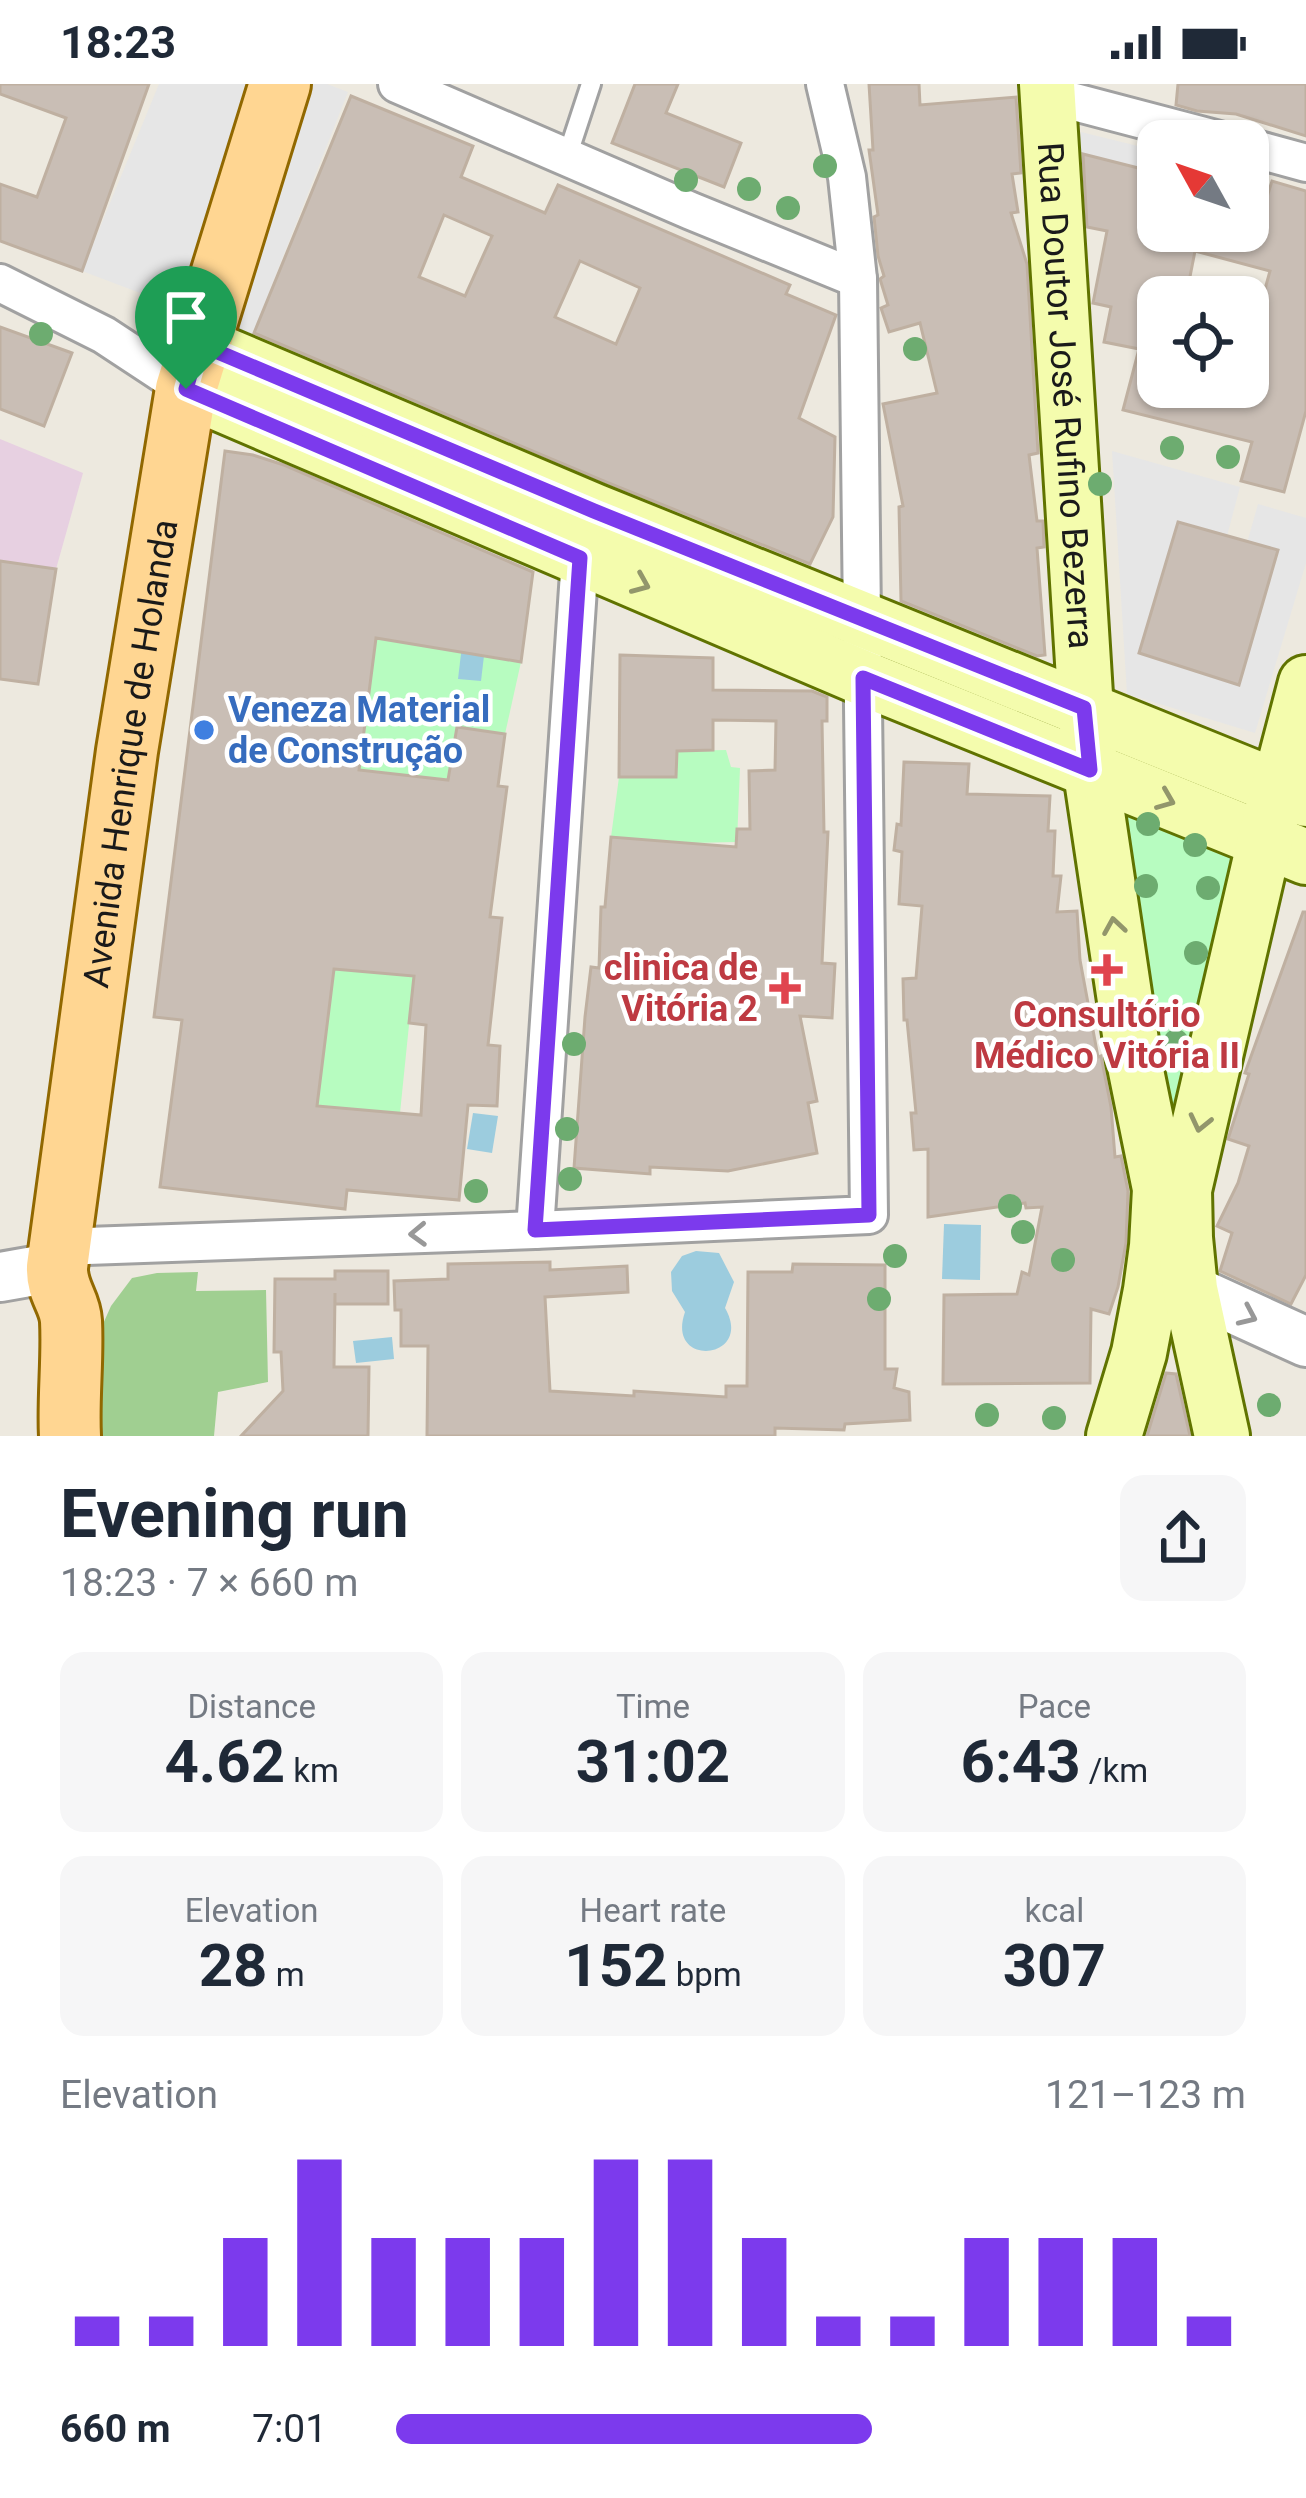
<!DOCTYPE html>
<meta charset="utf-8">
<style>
body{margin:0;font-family:Roboto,sans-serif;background:#f6f6f7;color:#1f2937;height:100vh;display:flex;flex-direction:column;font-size:45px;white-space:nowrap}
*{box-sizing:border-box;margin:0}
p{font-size:39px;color:#747a83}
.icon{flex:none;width:66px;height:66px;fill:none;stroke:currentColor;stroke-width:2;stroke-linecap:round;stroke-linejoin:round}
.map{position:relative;height:1352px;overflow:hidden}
.details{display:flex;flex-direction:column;background:#fff;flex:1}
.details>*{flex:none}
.needle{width:78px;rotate:310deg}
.tools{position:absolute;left:1137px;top:36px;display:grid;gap:24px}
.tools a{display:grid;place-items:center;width:132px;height:132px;border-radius:24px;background:#fff;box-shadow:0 3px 9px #0004;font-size:60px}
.pin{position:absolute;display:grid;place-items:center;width:102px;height:102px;color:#fff;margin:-123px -51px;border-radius:50% 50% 50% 0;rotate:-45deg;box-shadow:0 0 12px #0007}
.pin .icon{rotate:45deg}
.round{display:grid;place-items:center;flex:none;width:126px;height:126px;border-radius:24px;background:#f6f6f7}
.head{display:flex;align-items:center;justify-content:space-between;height:204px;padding:0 60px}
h1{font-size:66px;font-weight:700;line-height:90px}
.figures{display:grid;grid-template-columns:repeat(3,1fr);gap:18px;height:204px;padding:12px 60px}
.figures div{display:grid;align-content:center;border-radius:24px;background:#f6f6f7;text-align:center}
.figures b{font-size:60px;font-weight:700}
.figures small{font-size:33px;font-weight:400}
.figures p{font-size:33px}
.chart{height:336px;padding:24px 60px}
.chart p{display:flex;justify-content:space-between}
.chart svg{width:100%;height:216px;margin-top:12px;stroke:#7c3aed;stroke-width:6}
ul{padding:0 60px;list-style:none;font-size:39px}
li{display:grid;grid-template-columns:192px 144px 1fr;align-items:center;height:90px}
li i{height:30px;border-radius:15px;background:#7c3aed}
.status{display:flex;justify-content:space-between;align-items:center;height:84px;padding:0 60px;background:#fff;direction:ltr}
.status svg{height:33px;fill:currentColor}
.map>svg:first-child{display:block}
.industrial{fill:#e7d0e1}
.forest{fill:#a0cf91}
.park{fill:#b7fcc0}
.parking{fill:#e6e6e6}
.water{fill:#9cccde}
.building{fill:#c9beb5;stroke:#bfb0a1;stroke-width:3;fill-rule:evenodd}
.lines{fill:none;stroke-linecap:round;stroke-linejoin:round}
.service-casing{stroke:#a1a1a1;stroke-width:24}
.minor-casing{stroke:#a1a1a1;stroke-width:42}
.tertiary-casing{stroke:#a1a1a1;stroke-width:54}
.secondary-casing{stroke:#607300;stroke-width:60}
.primary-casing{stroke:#916800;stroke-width:66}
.service{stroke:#fff;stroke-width:18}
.minor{stroke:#fff;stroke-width:36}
.tertiary{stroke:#fff;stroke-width:48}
.secondary{stroke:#f4fcad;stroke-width:54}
.primary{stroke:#ffd692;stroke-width:60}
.tree{fill:#6dac70}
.oneway{stroke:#92966b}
.oneway2{stroke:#989898}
.route-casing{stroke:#fff;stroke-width:24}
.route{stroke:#7c3aed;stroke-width:15}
.shop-dot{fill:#3f7fe0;stroke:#fff;stroke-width:4.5}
.health-dot{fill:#e0444e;stroke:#fff;stroke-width:4.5}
.labels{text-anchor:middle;stroke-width:9;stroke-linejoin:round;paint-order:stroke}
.street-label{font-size:36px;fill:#1a1a1a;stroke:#fff}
.shop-label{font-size:36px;font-weight:bold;fill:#366cbe;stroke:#fff;text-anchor:start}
.health-label{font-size:36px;font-weight:bold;fill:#be3a42;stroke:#fff;text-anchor:end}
</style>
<div class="status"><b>18:23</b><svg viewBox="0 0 49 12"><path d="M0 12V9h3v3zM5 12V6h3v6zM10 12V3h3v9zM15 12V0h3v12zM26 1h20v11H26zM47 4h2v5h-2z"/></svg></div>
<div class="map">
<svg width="1306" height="1352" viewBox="0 0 1306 1352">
<rect width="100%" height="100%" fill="#ede9df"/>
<path class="industrial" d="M0,355L83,389L56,485L0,477Z"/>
<path class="forest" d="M198,1188L196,1207L266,1206L268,1298L218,1308L214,1352H90L95,1258L111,1222L132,1194L157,1189Z"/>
<g class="park">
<path d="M376,554L521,578L505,650L457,644L449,695L359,686Z"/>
<path d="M726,666L731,683L740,684L737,758L690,759L611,753L619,693H676L677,667Z"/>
<path d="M1104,700L1247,756L1180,1084Z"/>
<path d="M333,885L414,892L400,1029L317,1023Z"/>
</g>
<g class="parking">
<path d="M159,0H254L185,226L82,187Z"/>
<path d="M308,0H327L348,8L249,259L228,251Z"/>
<path d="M1081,48L1158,67V89L1076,68Z"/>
<path d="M1112,367L1240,403L1227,452L1178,438L1140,570L1239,600L1247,459L1258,420L1306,434V479L1255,649L1127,610Z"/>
</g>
<g class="water">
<path d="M463,553L486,555L481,597L458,595Z"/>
<path d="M473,1029L498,1032L492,1069L467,1065Z"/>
<path d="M944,1140L981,1141L980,1196L942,1195Z"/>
<path d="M696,1167L719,1169L734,1198L725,1224C755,1276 665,1285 685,1228L672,1207L671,1188L682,1172Z"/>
<path d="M392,1253L394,1275L356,1279L353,1257Z"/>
</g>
<g class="building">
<path d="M0,0H149L82,187L0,157V100L37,113L66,34L0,10Z"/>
<path d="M635,0H678L666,29L741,59L724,103L612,59Z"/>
<path d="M869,0H919L920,21L1016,13L1021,89L1012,90L1018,128L1011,129L1027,180L1038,369L1029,371L1037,437H1043L1044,463L1037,464L1045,571L1037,572L901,517L899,423L903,422L883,320L937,309L920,239L889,248L881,224L888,221L880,195L884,192L878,172L874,133L878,131L869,66H873Z"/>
<path d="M1178,0H1306V52L1236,30L1197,27L1176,21Z"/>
<path d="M351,12L473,62L461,93L545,129L558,101L790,201L786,210L836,231L799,334L835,353L833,433L810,480L606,398L254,249ZM444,131L492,152L465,212L419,193ZM580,177L640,204L616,260L555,233Z"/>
<path d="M1083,70L1158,89V147H1248V105L1268,110L1272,97L1306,107V327L1284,408L1241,397L1252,358L1123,326L1139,265L1104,258L1111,223L1093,219L1107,147L1087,143ZM1195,167L1270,187L1248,267V303H1158V213H1186Z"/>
<path d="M0,243L72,269L44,342L0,325Z"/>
<path d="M225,367L253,371L284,381L533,488L521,578L376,554L359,686L448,696L457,643L505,650L498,702L507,703L490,833L502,834L488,961L500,962L497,1022L468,1021L459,1116L347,1106L345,1125L160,1103L182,936L154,933ZM334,885L414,892L409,939L426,941L421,1031L317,1022Z"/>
<path d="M1178,438L1278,466L1239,601L1139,569Z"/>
<path d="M0,477L56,485L38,600L0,595Z"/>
<path d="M620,571L713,574V606L812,607L827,613V637H822L824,748H828L822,879L835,880L832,934L800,932L817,1017L808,1019L817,1069L728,1087L650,1083V1090L574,1084L585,933L591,883L599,884L601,823H605L611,753L736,763L737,745H750L749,687L775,686L776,637L713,636V666L677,667L676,693H619Z"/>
<path d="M904,678L969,680L967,710L1050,712L1048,747H1055L1053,792H1061L1057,828L1077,827L1080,876L1098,973L1101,972L1111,1023L1115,1073L1121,1072L1128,1107L1126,1159L1118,1203L1109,1230L1091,1225L1090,1299L943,1300L944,1211L1017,1210L1022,1188L1029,1191L1042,1123L1026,1124L1025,1119L928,1133V1065L914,1066L911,1029H916L907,936H904L903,895L916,894L922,822L899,820L902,768L894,766L897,740L901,741Z"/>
<path d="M1303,828H1306V1191L1291,1220L1220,1187L1232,1149L1217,1142L1238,1099L1249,1062L1228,1055L1249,990L1245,989Z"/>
<path d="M550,1178V1186L627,1182L628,1208L545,1213L550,1307L634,1312V1307L726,1313V1302H747L748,1188H792L793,1180L885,1181V1285H897L894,1304L909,1308L910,1336L845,1340L844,1346L775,1344V1352H427L428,1262H401V1226H395L394,1197L448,1195V1180Z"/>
<path d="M335,1187H388V1220H335V1209L334,1283H369L368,1352H241L283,1307L281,1268H274L275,1195H335Z"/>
<path d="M1166,1289L1176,1290L1190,1352H1147Z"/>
</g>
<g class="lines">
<g class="service-casing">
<path id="service" d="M567,73L591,0"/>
</g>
<g class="minor-casing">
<g id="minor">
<path d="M397,0L691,127L858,195"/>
<path d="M1048,11L1223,57"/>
<path d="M1248,63L1306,79"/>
<path d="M0,199L104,251L186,305"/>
<path d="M535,1146L580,474L585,456"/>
<path d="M59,1163L535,1146L869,1131L858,195L847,93L825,0"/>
</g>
</g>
<g class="tertiary-casing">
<g id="tertiary">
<path d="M0,1193L57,1183"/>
<path d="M1190,1205L1306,1258"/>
</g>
</g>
<g class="secondary-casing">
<g id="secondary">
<path id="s1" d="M1047,0L1089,675L1134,977L1160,1105L1157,1162L1151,1206L1139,1269L1114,1352"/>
<path d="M199,260L594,427L1306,715"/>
<path d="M186,305L863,594L1306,773"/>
<path d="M1222,1352L1190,1205L1185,1154L1184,1106L1265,756L1306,599"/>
</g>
</g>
<g class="primary-casing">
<g id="primary">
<path id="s2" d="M70,1352C68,1314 73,1275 71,1237C70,1217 56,1207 57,1183L127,667L186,305L280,0"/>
</g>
</g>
<use href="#service" class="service"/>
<use href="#minor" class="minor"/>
<use href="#tertiary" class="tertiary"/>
<use href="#secondary" class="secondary"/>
<use href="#primary" class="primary"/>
</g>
<g class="tree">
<circle cx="825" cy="82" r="12"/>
<circle cx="686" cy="96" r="12"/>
<circle cx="749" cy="105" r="12"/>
<circle cx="788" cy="124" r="12"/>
<circle cx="41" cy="250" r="12"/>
<circle cx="915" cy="265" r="12"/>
<circle cx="1172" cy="364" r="12"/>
<circle cx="1228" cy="373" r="12"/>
<circle cx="1100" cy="400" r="12"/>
<circle cx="1148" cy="740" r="12"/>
<circle cx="1195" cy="761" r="12"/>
<circle cx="1146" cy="802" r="12"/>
<circle cx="1208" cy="804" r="12"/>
<circle cx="1196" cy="869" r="12"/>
<circle cx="1176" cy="957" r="12"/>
<circle cx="574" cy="960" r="12"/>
<circle cx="567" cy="1045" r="12"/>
<circle cx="570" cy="1095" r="12"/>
<circle cx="476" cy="1107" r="12"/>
<circle cx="1010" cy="1122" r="12"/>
<circle cx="1023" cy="1148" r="12"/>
<circle cx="895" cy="1172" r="12"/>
<circle cx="1063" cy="1176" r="12"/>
<circle cx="879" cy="1215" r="12"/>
<circle cx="1269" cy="1321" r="12"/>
<circle cx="987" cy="1331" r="12"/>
<circle cx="1054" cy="1334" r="12"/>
</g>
<defs><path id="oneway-chevron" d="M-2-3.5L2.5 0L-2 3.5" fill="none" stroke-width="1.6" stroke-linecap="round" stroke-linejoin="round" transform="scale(3)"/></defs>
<g class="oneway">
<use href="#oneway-chevron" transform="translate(641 500) rotate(23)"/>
<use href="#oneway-chevron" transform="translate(1166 716) rotate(22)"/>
<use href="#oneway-chevron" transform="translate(1114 842) rotate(-99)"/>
<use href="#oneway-chevron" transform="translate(1200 1039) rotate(103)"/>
</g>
<g class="oneway2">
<use href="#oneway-chevron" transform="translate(418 1150) rotate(178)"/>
<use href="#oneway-chevron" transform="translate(1248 1232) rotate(24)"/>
</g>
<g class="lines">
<g class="route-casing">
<path id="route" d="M199,260L594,427L1084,624L1090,686L863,594L869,1131L535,1146L580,474L186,305Z"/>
</g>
<use href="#route" class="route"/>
</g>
<circle class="shop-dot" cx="204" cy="646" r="12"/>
<g class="health-dot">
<path d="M1101 868h12v12h12v12h-12v12h-12v-12h-12v-12h12z"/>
<path d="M779 886h12v12h12v12h-12v12h-12v-12h-12v-12h12z"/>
</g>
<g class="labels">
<g class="street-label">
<text dy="13" stroke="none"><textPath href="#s1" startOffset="312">Rua Doutor José Rufino Bezerra</textPath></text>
<text dy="13" stroke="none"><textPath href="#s2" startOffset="690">Avenida Henrique de Holanda</textPath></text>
</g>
<g class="shop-label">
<text x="228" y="638">Veneza Material<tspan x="228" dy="41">de Construção</tspan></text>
</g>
<g class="health-label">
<text x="758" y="896">clinica de<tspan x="758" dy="41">Vitória 2</tspan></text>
<text x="1107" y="943" text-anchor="middle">Consultório<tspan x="1107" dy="41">Médico Vitória II</tspan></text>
</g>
</g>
</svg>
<div class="tools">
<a><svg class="needle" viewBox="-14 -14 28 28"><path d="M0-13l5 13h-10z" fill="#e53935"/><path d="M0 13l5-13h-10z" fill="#747a83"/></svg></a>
<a><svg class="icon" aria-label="locate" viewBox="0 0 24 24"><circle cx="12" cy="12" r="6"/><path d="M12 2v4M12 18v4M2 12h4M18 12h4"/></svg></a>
</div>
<div class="pin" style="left:186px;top:305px;background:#1e9e55"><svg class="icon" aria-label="arrive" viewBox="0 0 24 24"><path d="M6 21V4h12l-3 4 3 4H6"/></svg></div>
</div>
<section class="details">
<div class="head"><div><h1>Evening run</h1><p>18:23 · 7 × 660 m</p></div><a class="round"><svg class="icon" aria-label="share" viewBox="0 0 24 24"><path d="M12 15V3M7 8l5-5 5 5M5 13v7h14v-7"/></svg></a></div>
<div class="figures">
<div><p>Distance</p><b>4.62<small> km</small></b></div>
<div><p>Time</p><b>31:02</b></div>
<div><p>Pace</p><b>6:43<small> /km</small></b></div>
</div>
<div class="figures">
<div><p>Elevation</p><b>28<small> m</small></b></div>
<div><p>Heart rate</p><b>152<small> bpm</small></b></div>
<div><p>kcal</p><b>307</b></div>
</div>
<div class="chart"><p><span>Elevation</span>121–123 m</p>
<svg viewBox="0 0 160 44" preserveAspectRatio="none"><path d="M5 44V38M15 44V38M25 44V22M35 44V6M45 44V22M55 44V22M65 44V22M75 44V6M85 44V6M95 44V22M105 44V38M115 44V38M125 44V22M135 44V22M145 44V22M155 44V38"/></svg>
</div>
<ul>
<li><b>660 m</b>7:01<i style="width:56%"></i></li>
</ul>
</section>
